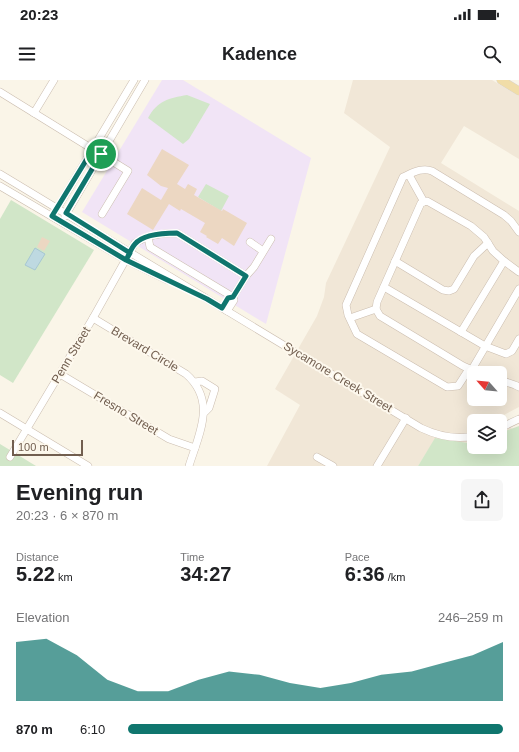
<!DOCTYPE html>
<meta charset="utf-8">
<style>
body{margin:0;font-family:Arial,sans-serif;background:#f6f6f6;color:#202124;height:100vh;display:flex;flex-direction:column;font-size:15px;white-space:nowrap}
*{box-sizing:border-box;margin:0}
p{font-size:13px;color:#757577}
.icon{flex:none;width:22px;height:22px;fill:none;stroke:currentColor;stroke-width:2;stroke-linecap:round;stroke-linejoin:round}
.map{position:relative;height:386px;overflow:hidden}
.panel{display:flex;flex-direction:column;background:#fff;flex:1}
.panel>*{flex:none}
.needle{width:26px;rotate:297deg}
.fabs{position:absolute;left:467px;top:286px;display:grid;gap:8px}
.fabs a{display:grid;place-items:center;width:40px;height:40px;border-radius:6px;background:#fff;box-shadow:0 4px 16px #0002;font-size:20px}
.scale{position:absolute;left:12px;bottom:10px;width:71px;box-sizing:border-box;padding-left:4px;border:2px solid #715e4f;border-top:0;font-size:11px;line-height:14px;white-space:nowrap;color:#715e4f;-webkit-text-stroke:3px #fdf8ed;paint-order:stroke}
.pin{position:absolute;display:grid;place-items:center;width:34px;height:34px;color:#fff;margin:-17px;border:2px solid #fff;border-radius:50%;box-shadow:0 1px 4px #0007}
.round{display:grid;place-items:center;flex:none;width:42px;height:42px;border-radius:6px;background:#f6f6f6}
.headline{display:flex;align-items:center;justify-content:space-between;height:68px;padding:0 16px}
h1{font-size:22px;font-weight:700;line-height:30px}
.figures{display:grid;grid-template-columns:repeat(3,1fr);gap:6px;height:68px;padding:4px 16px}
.figures div{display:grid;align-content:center}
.figures b{font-size:20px;font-weight:700}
.figures small{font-size:11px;font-weight:400}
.figures p{font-size:11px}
.chart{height:112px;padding:8px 16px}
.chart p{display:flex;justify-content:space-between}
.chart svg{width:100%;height:72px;margin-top:4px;fill:#0f766e;opacity:.7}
ul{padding:0 16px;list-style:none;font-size:13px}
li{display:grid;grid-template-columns:64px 48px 1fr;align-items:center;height:30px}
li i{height:10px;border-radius:5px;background:#0f766e}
.status{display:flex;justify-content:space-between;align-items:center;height:28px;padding:0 20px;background:#fff;direction:ltr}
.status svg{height:11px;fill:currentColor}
header{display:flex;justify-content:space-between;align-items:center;height:52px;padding:0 16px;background:#fff;font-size:18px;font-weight:700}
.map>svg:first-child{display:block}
.residential{fill:#f1e7d7;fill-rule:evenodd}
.education{fill:#f1e4f6}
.green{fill:#d1e6c8}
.water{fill:#bed9e1;stroke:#a6c7d2}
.building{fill:#ecd7c2}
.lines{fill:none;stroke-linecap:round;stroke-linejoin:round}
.minor-casing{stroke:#cbbdaf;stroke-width:8}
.major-casing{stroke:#d7d2ce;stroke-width:9}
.minor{stroke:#fff;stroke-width:7}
.major{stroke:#f1dda8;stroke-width:8}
.route-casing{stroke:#fff;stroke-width:8}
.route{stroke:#0f766e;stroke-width:5}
.labels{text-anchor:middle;stroke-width:4;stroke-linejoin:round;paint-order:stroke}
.street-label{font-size:12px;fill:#715e4f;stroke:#fdf8ed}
</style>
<div class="status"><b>20:23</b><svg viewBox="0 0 49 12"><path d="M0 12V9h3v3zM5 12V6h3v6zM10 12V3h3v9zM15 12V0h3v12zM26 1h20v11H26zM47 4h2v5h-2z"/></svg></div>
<header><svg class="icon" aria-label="menu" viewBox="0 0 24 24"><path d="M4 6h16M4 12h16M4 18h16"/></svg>Kadence<svg class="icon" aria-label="search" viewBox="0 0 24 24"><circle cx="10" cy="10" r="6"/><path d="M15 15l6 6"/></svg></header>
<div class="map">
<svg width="519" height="386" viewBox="0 0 519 386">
<rect width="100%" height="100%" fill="#faf5e8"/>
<path class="residential" d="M353,0H492L519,16V79L464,46L441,83L519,131V327L504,335L512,349L500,353V341H474V361L468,363L435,359L418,386H267L300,325L275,309L317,236L324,217L326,203L390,67L344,33ZM474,293H500V319H474Z"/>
<path class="education" d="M162,0H183L311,78L266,244L82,132Z"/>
<g class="green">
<path d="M187,15L210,24L189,59L183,64L148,38C157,21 169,18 187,15Z"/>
<path d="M206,104L229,116L221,131L198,117Z"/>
<path d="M11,120L94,170L13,303L0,295V139Z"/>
<path d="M519,346V386H418L435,358L468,363L474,361V367H500V353Z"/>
<path d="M0,364L36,386H0Z"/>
</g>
<path class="water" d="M35,168L45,174L35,190L25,185Z"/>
<g class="building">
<path d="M162,69L189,85L177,104L185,109L188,104L197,109L194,115L222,131L223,129L247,143L234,166L222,158L218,164L206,157L207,156L200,152L205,143L181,129L180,131L169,124L153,150L127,134L142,108L161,120L168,108L161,106L147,95Z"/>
<path d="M42,157L50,161L44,171L37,167Z"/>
</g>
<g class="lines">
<g class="minor-casing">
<g id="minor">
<path d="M0,12L128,91L102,134"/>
<path d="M34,33L54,0"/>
<path d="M0,94L421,348C438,356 455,360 474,356"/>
<path d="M409,95L424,122"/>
<path d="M0,106L126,180L167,200"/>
<path d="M55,132L134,0"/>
<path d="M65,136L145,0"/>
<path d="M148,157L150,167L233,217L234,220L227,231"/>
<path d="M250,162L263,171"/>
<path d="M395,181L443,210L449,211L454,209L474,176L488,163"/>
<path d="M246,196L254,187L271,159"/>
<path d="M384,207L485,266L506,274L512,271L519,259"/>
<path d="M93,238L186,294C217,321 199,354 189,386"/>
<path d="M350,238L376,229"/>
<path d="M461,252L504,181"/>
<path d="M469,289L458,306L447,307L357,254L348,235L346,225L403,97C412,93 422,87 432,91L504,135L511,141L519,152"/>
<path d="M471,291L519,209"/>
<path d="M479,293L463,286L380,236L376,229L377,222L421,123L427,121L471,146L484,157L493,171L504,181L519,192"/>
<path d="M60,294L169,359L195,368"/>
<path d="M500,300L515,305L519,307"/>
<path d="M195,302L202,301L215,309L209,328L205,332"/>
<path d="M0,333L88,386"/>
<path d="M500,348L519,339"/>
<path d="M10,377L93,238L135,163C147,155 163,153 177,153L246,196L233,217L229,218L222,228"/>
<path d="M317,377L333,386"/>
<path d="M377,386L406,338"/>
</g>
</g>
<g class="major-casing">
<path id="major" d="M501,0L519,11"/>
</g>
<use href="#minor" class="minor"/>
<use href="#major" class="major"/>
</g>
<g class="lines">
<g class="route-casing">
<path id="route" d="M101,74L66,133L130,173L126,180L207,219L222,228L228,218L233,217L246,196L177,153C166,153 143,154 135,164C131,168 129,175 126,180L52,136L93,69L101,74"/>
</g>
<use href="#route" class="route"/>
</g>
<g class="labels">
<g class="street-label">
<text transform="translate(145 269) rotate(31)" y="4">Brevard Circle</text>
<text transform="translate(71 275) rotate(-59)" y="4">Penn Street</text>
<text transform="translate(338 297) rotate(31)" y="4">Sycamore Creek Street</text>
<text transform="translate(126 333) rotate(31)" y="4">Fresno Street</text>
</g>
</g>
</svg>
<div class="fabs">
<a><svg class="needle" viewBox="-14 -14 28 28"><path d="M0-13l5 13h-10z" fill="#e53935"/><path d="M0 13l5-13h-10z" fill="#757577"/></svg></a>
<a><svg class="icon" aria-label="layers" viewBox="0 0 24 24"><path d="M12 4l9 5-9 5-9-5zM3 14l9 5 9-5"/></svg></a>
</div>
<div class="scale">100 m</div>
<div class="pin" style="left:101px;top:74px;background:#1e9e55"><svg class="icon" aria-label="arrive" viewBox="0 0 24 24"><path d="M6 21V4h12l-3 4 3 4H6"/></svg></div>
</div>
<section class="panel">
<div class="headline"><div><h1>Evening run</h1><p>20:23 · 6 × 870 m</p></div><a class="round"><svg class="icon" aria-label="share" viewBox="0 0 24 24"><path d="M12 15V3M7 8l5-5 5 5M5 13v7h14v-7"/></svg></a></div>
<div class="figures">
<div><p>Distance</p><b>5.22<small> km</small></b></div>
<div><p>Time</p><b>34:27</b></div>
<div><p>Pace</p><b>6:36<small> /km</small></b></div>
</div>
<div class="chart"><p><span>Elevation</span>246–259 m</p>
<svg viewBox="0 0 160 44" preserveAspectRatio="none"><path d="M0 44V8L10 6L20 16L30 31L40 38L50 38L60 31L70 26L80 28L90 33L100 36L110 33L120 28L130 26L140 21L150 16L160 8V44z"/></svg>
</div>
<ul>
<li><b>870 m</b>6:10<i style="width:100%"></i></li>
</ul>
</section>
